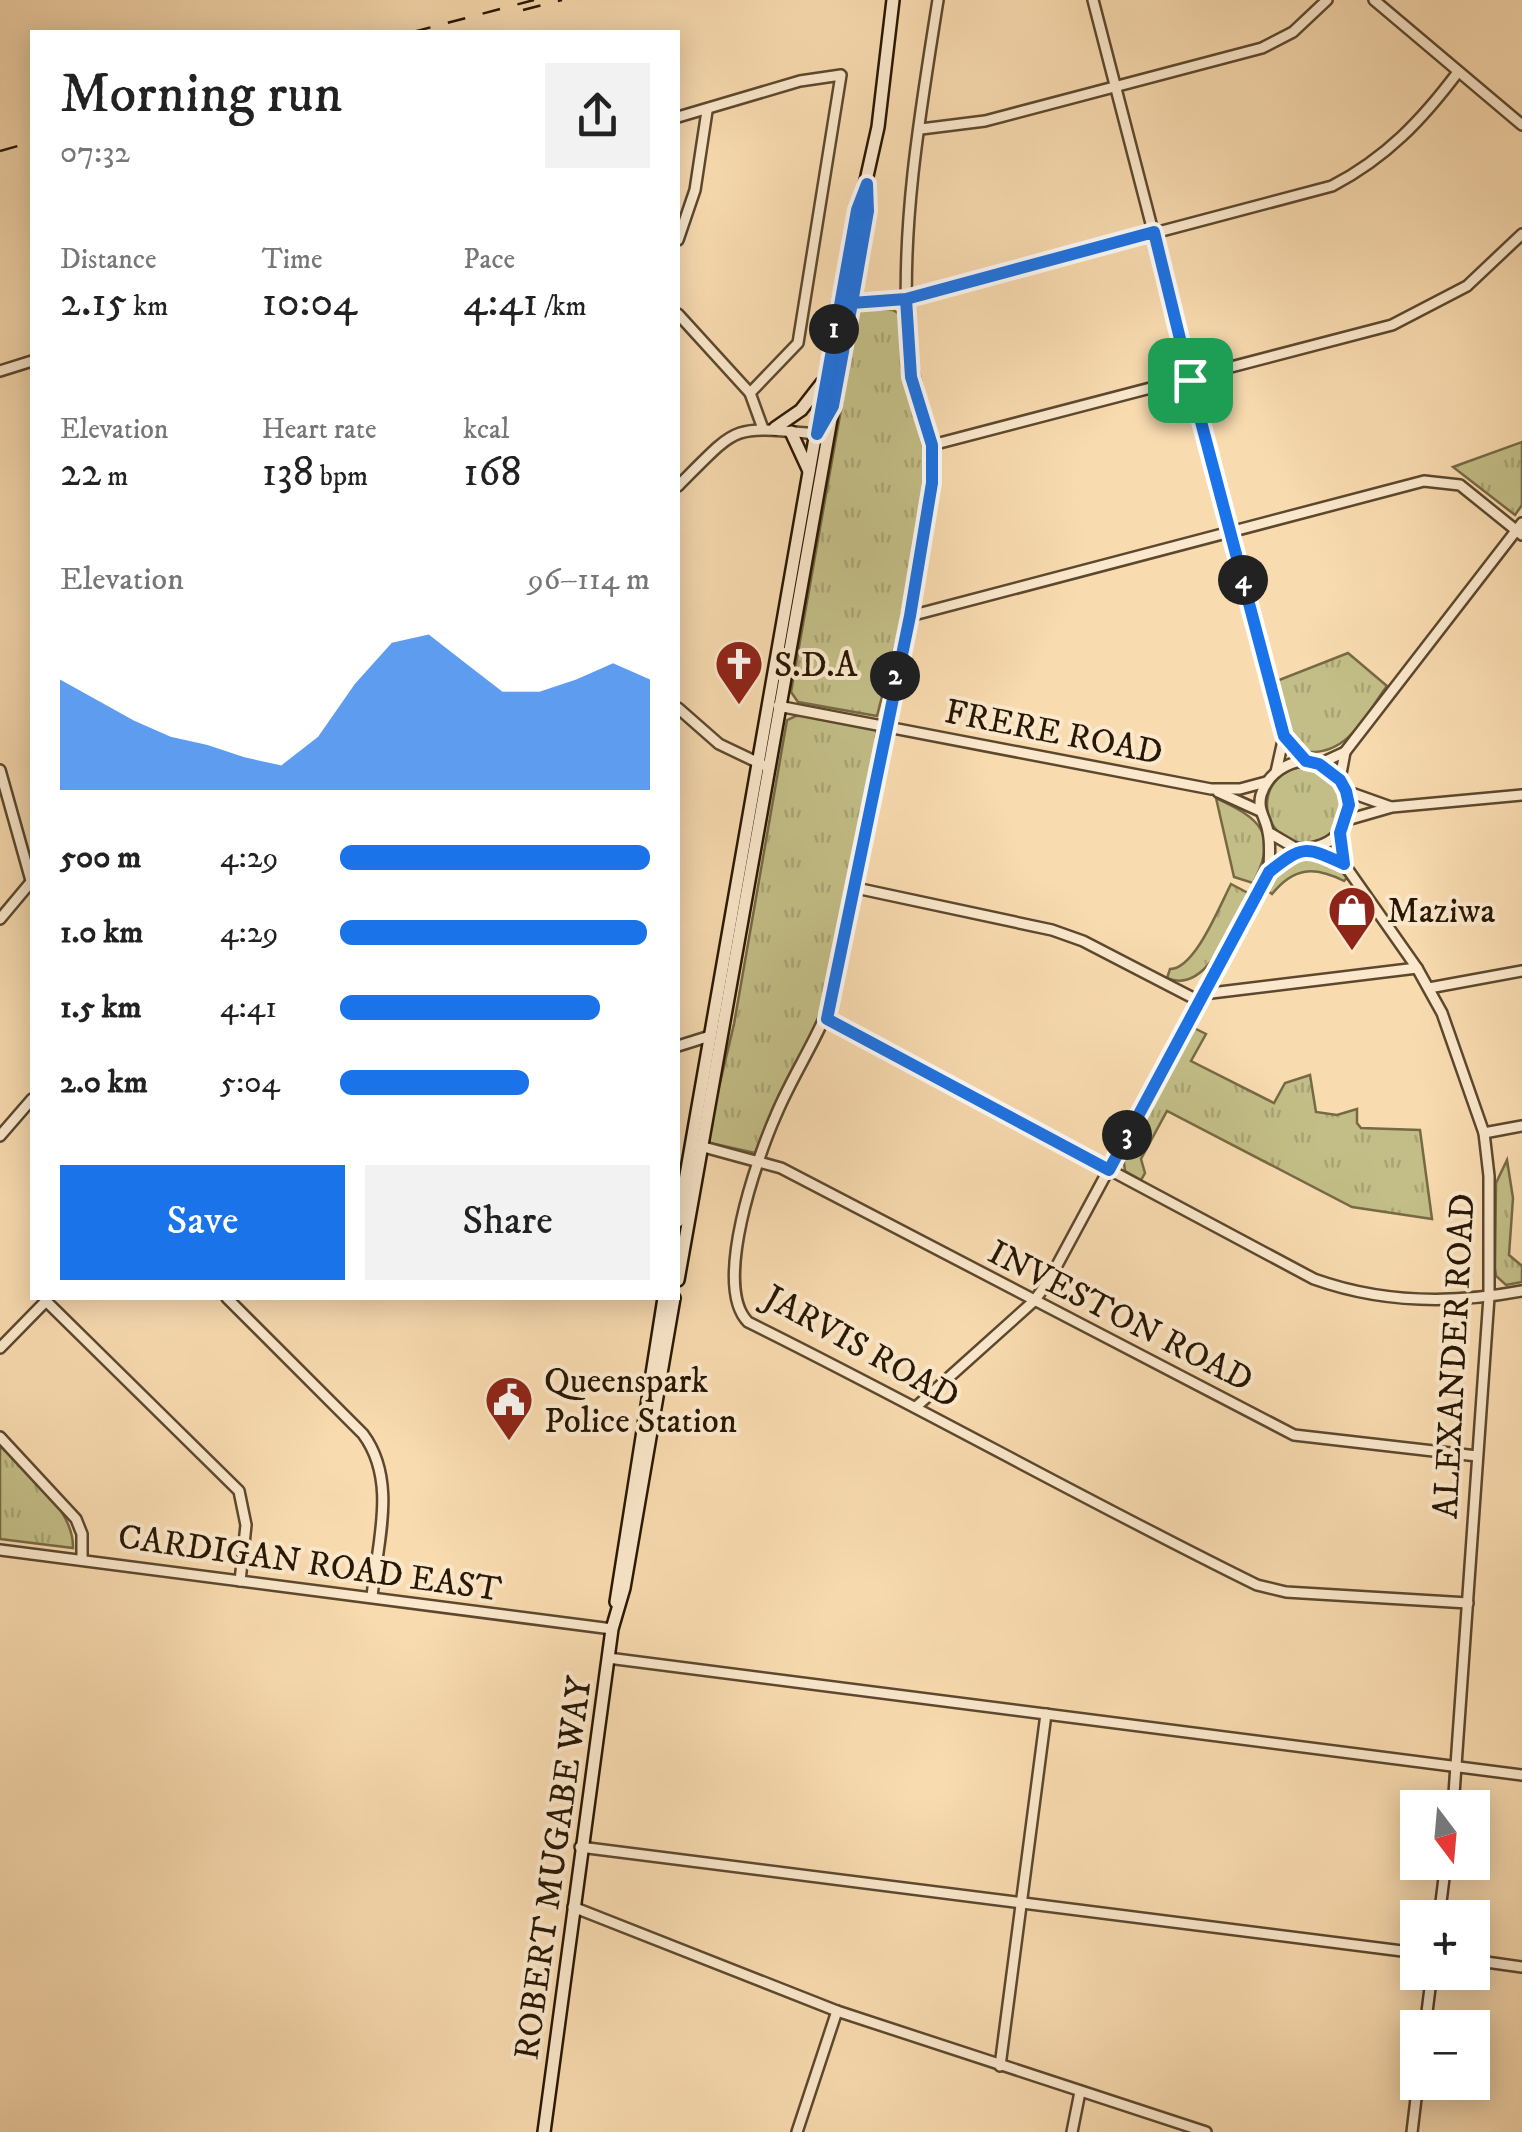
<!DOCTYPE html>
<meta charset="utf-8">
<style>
body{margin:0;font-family:"IM FELL DW Pica",serif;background:#f2f2f2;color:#222;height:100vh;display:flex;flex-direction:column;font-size:38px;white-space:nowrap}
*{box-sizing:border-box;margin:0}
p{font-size:32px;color:#767676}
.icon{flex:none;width:55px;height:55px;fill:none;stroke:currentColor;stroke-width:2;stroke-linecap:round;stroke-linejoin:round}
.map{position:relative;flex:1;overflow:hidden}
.drawer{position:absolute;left:30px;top:30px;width:650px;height:1270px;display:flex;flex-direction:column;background:#fff;border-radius:0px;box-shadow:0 5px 25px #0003}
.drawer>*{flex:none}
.needle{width:65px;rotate:164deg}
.controls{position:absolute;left:1400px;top:1790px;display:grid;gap:20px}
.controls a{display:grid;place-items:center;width:90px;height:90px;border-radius:0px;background:#fff;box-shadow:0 5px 25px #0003;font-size:50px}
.pin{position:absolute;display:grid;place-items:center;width:85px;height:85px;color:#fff;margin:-42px;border-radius:20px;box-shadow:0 5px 15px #0006}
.km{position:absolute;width:50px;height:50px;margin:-25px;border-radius:50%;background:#222;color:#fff;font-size:28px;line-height:50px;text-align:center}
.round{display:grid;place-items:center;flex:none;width:105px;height:105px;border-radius:0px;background:#f2f2f2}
.head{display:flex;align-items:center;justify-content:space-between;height:170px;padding:0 30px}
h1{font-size:55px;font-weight:600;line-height:75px}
.metrics{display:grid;grid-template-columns:repeat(3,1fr);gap:15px;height:170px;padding:10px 30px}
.metrics div{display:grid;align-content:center}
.metrics b{font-size:42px;font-weight:600}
.metrics small{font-size:28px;font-weight:400}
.metrics p{font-size:28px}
.chart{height:280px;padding:20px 30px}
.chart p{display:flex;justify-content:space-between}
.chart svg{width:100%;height:180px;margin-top:10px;fill:#1a73e8;opacity:.7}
.button{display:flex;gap:20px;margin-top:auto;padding:20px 30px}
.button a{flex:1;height:115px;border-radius:0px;background:#1a73e8;color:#fff;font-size:40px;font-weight:600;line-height:115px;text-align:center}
.button a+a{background:#f2f2f2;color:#222}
ul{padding:0 30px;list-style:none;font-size:32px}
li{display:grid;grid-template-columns:160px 120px 1fr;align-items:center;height:75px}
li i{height:25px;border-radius:12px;background:#1a73e8}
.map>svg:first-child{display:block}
.grass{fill:url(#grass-tufts);stroke:#766a44;stroke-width:2.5}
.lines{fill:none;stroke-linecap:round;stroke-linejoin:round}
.street-casing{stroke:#5c482e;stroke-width:14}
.secondary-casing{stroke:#281702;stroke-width:16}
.street{stroke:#fbe8cc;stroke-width:9}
.secondary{stroke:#fbe8cc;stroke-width:11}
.rail{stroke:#281702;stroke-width:2.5;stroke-dasharray:18 18;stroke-linecap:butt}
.route-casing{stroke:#fff;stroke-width:20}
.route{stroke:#1a73e8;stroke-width:12}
.labels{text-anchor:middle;stroke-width:8;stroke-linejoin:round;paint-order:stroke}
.poi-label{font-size:35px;fill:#281702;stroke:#fbe8cc;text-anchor:start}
.street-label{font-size:35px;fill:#281702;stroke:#fbe8cc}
</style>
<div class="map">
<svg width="1522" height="2132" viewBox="0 0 1522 2132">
<defs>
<pattern id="grass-tufts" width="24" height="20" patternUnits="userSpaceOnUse" patternTransform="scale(2.5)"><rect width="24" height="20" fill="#c3be87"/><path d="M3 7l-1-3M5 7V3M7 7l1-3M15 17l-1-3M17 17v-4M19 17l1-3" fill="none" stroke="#a8a373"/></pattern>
</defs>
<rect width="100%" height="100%" fill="#f9dbb0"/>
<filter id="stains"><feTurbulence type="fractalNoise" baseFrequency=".002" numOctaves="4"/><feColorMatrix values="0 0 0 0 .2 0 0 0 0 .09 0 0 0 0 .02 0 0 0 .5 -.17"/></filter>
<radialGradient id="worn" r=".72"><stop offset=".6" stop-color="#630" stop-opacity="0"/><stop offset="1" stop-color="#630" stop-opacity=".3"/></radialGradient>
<g class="grass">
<path d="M859,308L893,310L901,315V365L928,465L903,614L877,716L798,702L791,692Z"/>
<path d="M1522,442V505L1515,515L1453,467Z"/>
<path d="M1348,653L1387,686C1366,714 1349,754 1309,752L1287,731L1274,682Z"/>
<path d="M798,715L876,730L878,738L823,1018L773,1108L755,1153L706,1142L734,1024L787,720Z"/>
<circle cx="1305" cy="805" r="38"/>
<path d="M1216,798C1259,818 1280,833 1253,883L1234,877Z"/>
<path d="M1299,854C1318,854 1335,862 1347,878L1344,881C1314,866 1294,867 1272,894L1265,889L1273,874Z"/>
<path d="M1231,884L1248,893C1234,920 1208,996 1167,978L1170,969C1195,969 1220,905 1231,884Z"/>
<path d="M1190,1026L1206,1034L1191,1061L1274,1103L1285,1083L1310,1075L1316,1112L1337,1115L1357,1109V1123L1361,1128L1420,1130L1432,1219L1352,1207L1167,1111L1141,1159L1145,1173L1141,1180L1125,1171L1123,1154Z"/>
<path d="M1507,1160L1513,1198L1509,1255L1522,1266V1282L1506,1285L1496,1276L1495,1268L1496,1183Z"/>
<path d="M0,1446C27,1472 74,1509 73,1548L0,1539Z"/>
</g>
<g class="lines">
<g class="street-casing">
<g id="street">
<path d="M938,0C921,108 902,216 907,326C909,385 939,438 930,497L837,982C824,1031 795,1069 776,1115C757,1158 712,1286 748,1322C920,1407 1086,1501 1257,1585L1286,1592L1468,1603"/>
<path d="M1093,0L1284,736L1276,772"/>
<path d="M1374,0L1522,125"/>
<path d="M678,117L800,81L841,75L798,343L750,393"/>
<path d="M921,129L985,121L1262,48L1293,32L1327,0"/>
<path d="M678,240L695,190L707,111"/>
<path d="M852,303L905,299L1332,186C1386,158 1422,120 1458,72"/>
<path d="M678,314L750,393L762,426"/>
<path d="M0,371L32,361"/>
<path d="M932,445L1392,325L1467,286L1522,234"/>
<path d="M678,486C740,424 730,426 817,434"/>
<path d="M910,616L1424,481L1460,485L1522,535"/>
<path d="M778,706L1211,789H1240L1266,782"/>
<path d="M678,708L719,744L763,765"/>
<path d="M1284,736L1306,761"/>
<path d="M1319,764L1345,752"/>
<path d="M0,770L32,884"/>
<path d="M1340,779L1345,752L1522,523"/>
<path d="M1346,791L1391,807"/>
<path d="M1218,792L1260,811"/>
<path d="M1347,820L1392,807L1522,795"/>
<path d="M1268,832L1297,849C1383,848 1346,737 1286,766C1274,772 1265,782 1261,795C1257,810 1266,818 1268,832C1271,845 1269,859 1269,872"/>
<path d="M1340,833L1344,864L1417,968L1442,1013L1484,1133L1489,1176V1297L1453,1808"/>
<path d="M1312,849L1344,864"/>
<path d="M856,888L1052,930L1083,941L1199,1001"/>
<path d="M0,919L31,882"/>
<path d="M1429,988L1522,971"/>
<path d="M1203,994L1417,968"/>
<path d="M827,1019L1314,1279C1381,1303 1453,1304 1522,1291"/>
<path d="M678,1046L710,1036"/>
<path d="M1484,1133L1522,1126"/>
<path d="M0,1136L32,1099"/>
<path d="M700,1146L781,1168L1294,1435L1477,1456"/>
<path d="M227,1298L363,1434C398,1481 377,1543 372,1597"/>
<path d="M46,1301L239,1491L246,1525L240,1581"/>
<path d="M0,1348L47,1300"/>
<path d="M917,1406L1034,1301L1048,1282L1269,872L1297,849"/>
<path d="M0,1437L76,1519L82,1534V1560"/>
<path d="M0,1550L612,1629"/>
<path d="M608,1658L1522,1775"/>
<path d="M580,1847L1418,1953"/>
<path d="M573,1907L837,2011L1206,2132"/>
<path d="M1439,1918L1446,1862"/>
<path d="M1472,1960L1522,1967"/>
<path d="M1425,2028L1432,1972"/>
<path d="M1000,2066L1046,1714"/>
<path d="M797,2132L837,2011"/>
<path d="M1072,2132L1080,2092"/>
<path d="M1412,2132L1418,2082"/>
</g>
</g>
<g class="secondary-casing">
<g id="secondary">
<path d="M775,428L801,410L822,383"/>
<path d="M791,432L809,471"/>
<path d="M678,1221L839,301L878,127L893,0"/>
<path d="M678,1280L868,211L867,188"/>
<path d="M616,1602L664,1298"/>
<path d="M544,2132L612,1629L624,1588L674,1298"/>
</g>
</g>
<use href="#street" class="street"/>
<use href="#secondary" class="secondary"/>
<g class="rail">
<path d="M523,10L562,0"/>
<path d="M413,32L534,0"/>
<path d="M0,151L32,142"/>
</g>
</g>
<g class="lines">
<g class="route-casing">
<path id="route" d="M1190,380L1154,232L906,299L852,303L833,406L817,434L857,210L867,184L868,211L852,303L906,299L911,377L932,445V483L910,616L827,1019L1109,1170L1269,872C1303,845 1305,846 1344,864L1340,833L1349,805L1346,791L1340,780L1319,764L1306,761L1284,736L1190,380"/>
</g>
<use href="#route" class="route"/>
</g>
<defs>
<g id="church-pin" transform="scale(2.5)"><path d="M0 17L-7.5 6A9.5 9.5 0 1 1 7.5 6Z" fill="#8f2418" stroke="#fbe8cc"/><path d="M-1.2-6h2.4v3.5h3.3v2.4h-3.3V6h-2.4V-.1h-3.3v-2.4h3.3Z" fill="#fff"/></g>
<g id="shop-pin" transform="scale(2.5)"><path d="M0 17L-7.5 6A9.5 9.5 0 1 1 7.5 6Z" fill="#8f2418" stroke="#fbe8cc"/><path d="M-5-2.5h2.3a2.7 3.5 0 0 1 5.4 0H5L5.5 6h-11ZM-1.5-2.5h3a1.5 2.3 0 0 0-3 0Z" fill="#fff"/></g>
<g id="civic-pin" transform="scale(2.5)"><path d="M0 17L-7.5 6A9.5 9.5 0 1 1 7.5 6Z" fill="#8f2418" stroke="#fbe8cc"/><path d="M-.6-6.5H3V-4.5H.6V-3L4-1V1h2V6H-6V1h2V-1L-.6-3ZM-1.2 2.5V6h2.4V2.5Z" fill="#fff"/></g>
</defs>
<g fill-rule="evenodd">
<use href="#church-pin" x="739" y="664"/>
<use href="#shop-pin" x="1352" y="910"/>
<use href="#civic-pin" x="509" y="1400"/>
</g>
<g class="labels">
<g class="poi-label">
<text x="774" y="676">S.D.A</text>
<text x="1387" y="922">Maziwa</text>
<text x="544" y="1392">Queenspark<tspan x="544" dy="40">Police Station</tspan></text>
</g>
<g class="street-label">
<text transform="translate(1054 731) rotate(11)" y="12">FRERE ROAD</text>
<text transform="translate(1121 1315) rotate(27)" y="12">INVESTON ROAD</text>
<text transform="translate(862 1346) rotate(29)" y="12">JARVIS ROAD</text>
<text transform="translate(1453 1356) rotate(-87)" y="12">ALEXANDER ROAD</text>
<text transform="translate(310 1562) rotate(8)" y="12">CARDIGAN ROAD EAST</text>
<text transform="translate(552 1868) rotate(-82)" y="12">ROBERT MUGABE WAY</text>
</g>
</g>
<rect width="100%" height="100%" filter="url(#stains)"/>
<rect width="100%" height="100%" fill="url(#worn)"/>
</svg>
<div class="controls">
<a><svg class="needle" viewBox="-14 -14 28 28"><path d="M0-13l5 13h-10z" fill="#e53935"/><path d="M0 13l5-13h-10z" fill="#767676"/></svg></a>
<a>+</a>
<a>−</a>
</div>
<div class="pin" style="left:1190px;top:380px;background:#1e9e55"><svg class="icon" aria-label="arrive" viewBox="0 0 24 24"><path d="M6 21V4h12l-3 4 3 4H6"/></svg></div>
<b class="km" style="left:834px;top:329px">1</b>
<b class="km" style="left:895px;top:676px">2</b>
<b class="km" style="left:1127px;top:1135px">3</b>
<b class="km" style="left:1243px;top:580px">4</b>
<section class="drawer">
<div class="head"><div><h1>Morning run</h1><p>07:32</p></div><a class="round"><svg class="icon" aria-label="share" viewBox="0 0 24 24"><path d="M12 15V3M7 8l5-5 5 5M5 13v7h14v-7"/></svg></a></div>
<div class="metrics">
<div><p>Distance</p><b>2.15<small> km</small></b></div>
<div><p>Time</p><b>10:04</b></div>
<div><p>Pace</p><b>4:41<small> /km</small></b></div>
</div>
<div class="metrics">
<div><p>Elevation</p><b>22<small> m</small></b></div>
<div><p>Heart rate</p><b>138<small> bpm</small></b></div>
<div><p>kcal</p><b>168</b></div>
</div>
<div class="chart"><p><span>Elevation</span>96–114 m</p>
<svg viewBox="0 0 160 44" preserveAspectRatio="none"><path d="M0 44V17L10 22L20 27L30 31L40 33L50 36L60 38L70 31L80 18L90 8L100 6L110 13L120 20L130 20L140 17L150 13L160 17V44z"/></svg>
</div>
<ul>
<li><b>500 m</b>4:29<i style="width:100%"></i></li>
<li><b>1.0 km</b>4:29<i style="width:99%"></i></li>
<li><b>1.5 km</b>4:41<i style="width:84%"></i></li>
<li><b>2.0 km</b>5:04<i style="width:61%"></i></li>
</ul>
<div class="button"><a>Save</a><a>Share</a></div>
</section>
</div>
